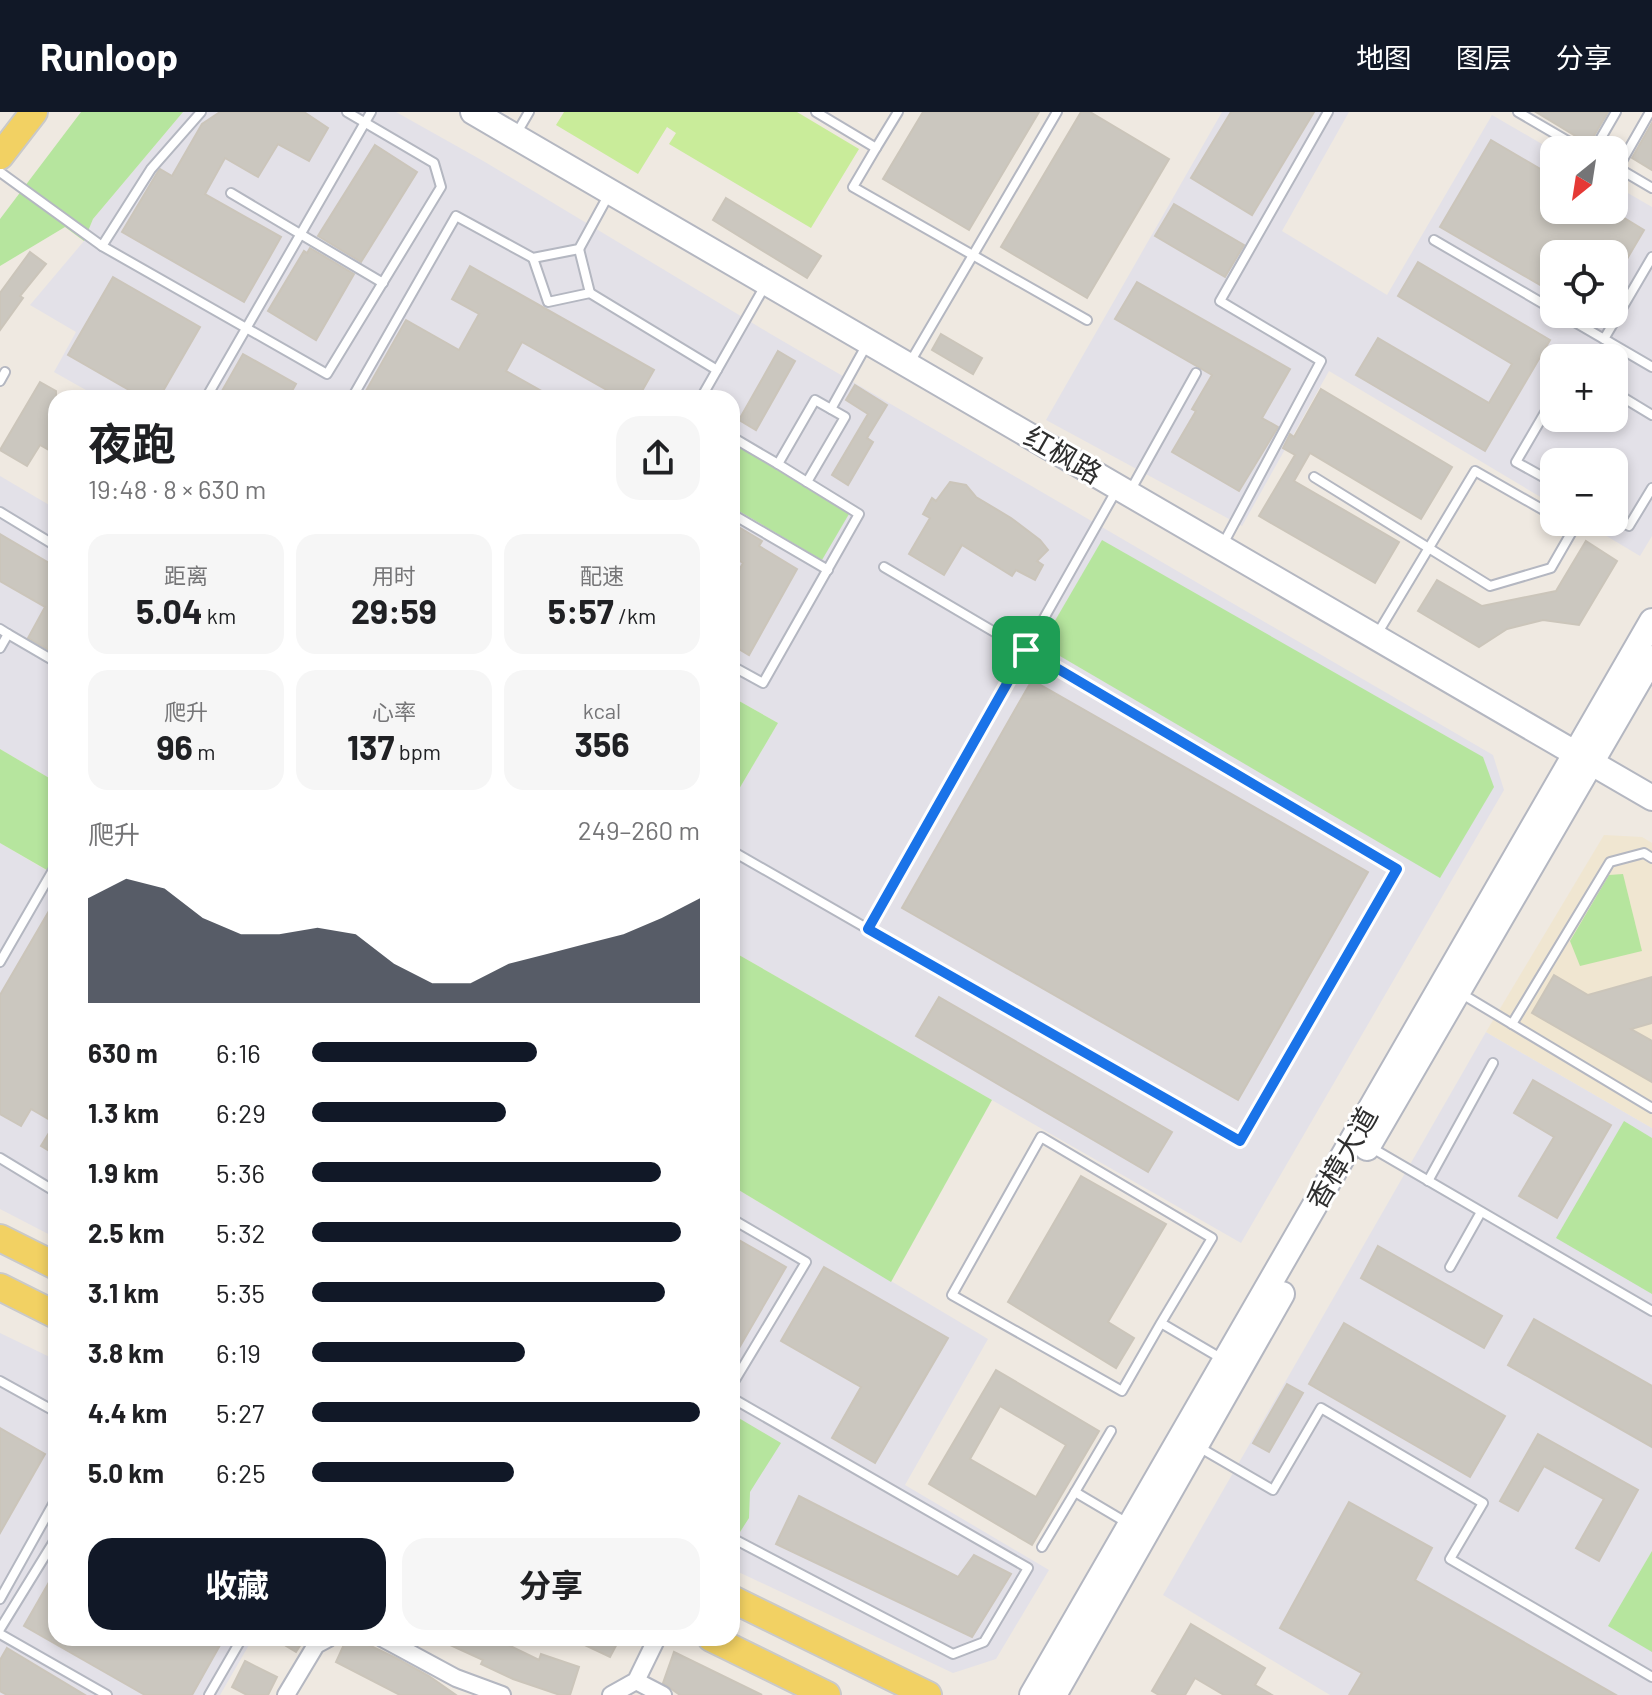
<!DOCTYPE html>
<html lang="zh">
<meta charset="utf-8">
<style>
body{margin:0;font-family:Barlow,"Noto Sans SC",sans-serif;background:#f6f6f6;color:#202124;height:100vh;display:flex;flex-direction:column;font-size:30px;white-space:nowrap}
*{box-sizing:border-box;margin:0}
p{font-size:26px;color:#757577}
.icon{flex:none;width:44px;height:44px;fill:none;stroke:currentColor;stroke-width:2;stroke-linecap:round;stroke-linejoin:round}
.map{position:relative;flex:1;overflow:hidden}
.panel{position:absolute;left:48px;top:278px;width:692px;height:1256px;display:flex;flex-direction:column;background:#fff;border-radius:24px;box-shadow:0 4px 12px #0003}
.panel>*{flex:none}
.needle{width:52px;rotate:210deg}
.tools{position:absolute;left:1540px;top:24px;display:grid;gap:16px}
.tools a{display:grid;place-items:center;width:88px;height:88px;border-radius:16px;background:#fff;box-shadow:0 4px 12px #0003;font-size:40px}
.pin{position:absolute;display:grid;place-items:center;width:68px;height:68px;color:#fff;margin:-34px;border-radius:16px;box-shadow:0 4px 12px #0006}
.round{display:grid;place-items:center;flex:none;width:84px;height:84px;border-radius:24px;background:#f6f6f6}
.overview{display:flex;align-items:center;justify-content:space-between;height:136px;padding:0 40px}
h1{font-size:44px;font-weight:700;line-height:60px}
.metrics{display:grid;grid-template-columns:repeat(3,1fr);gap:12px;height:136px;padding:8px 40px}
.metrics div{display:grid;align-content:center;border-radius:20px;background:#f6f6f6;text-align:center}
.metrics b{font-size:34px;font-weight:700}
.metrics small{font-size:22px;font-weight:400}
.metrics p{font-size:22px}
.chart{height:224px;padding:16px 40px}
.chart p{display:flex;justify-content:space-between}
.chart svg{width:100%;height:144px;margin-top:8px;fill:#111827;opacity:.7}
.cta{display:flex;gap:16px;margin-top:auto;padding:16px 40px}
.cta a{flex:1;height:92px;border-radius:24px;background:#111827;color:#fff;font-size:32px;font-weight:700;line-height:92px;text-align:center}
.cta a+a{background:#f6f6f6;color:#202124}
ul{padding:0 40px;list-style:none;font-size:26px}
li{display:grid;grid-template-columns:128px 96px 1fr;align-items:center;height:60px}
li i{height:20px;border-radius:10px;background:#111827}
header{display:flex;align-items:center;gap:48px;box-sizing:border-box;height:112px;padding:0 40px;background:#111827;color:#fff}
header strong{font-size:38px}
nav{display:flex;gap:44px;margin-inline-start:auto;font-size:28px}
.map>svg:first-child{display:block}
.industrial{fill:#e3e1e8;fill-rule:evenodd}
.education{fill:#f0e6d1}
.green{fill:#b6e59e}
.pitch{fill:#c9ec9a}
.building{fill:#cbc7bf;stroke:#cbc5ba;stroke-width:2;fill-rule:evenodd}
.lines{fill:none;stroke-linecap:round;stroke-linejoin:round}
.lane-casing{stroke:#b4b7c1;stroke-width:12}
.street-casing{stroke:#b4b7c1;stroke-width:20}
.secondary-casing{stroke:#b4b7c1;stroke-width:28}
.primary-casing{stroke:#c9c9c9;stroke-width:30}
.lane{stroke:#fff;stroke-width:8}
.street{stroke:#fff;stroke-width:16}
.secondary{stroke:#fff;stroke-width:24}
.primary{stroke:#f2d163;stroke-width:26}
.route-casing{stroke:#fff;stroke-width:16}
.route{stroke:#1a73e8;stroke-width:10}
.labels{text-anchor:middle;stroke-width:6;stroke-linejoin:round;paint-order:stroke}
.street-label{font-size:28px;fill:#2e2e2e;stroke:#fff}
</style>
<header>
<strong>Runloop</strong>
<nav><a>地图</a><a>图层</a><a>分享</a></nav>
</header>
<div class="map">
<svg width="1652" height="1583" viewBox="0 0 1652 1583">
<rect width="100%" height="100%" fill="#efe9e1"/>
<g class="industrial">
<path d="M183,0H396L485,50L769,221L1493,643L1504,678L1241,1131L732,839V689L778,611L732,585V286H100L54,260L76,220L30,193L84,129L93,107Z"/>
<path d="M1222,0H1349L1282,119L1387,183L1492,3L1554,39V98H1614V73L1652,95V424L1640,444L1583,410H1614V350H1554V393L1329,259L1242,414L1046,308ZM1554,142H1614V202H1554ZM1554,246H1614V306H1554Z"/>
<path d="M0,364L56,397V670L0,637Z"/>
<path d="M0,731L51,761L56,753V1126L0,1097Z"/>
<path d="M1486,920L1652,1016V1583H1330L1163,1483Z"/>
<path d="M732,1074L988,1227L905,1373L1049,1458L996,1547L953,1561L732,1457Z"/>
<path d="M0,1221L56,1248V1526H253L220,1583H0Z"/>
</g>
<path class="education" d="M1604,723L1642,725L1652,731V1016L1486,920Z"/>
<g class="green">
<path d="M81,0H183L93,107L84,129L65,115L0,154V107Z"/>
<path d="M732,330L849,402L822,448L732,395Z"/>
<path d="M1102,428L1483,645L1494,675L1440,766L1053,540L1049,519Z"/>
<path d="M732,585L778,611L732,689Z"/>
<path d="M0,637L56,670V753L52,761L0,731Z"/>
<path d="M1623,762L1642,839L1580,854L1570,829L1609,763Z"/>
<path d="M732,839L992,988L891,1170L732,1074Z"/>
<path d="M1624,1009L1652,1026V1182L1556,1126Z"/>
<path d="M732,1302L781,1331L750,1380L749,1406L740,1420L732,1415Z"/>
<path d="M1652,1439V1540L1608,1514Z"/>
</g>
<path class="pitch" d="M564,0H797L859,37L811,116L669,32L676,21L667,15L638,62L556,13Z"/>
<g class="building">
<path d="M220,0H304L328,16L309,49L278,32L258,65L225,46L205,82L281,125L244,190L122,120L157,61L160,57L172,64L202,12Z"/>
<path d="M923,0H1039L969,118L883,67Z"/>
<path d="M1081,0H1090L1169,47L1087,186L1001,135Z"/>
<path d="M1231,0H1314L1252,103L1191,66Z"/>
<path d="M1536,0H1608L1589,32Z"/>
<path d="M1652,11V58L1632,46Z"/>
<path d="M1491,28L1554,65V98H1611L1644,118L1614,169V142H1554V181L1440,115Z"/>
<path d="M375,33L417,60L361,150L318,124Z"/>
<path d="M726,86L821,144L807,166L713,108Z"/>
<path d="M1174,92L1244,133L1225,165L1155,124Z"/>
<path d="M310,136L354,162L316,228L268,199L304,139L307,141Z"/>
<path d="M30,140L46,152L20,184L23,186L0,218V181Z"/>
<path d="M1418,150L1550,228L1485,339L1356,263L1378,226L1489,291L1512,252L1398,184Z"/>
<path d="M470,154L654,258L638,286H621L522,230L506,259L554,286H362L406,208L459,238L479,202L452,187Z"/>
<path d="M113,165L200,215L159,286H143L68,243Z"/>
<path d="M1137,170L1290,257L1262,306L1278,315L1239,379L1172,340L1196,299L1192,297L1212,263L1115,207Z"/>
<path d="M941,222L982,246L973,262L932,238Z"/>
<path d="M778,239L795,249L756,318L739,308Z"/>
<path d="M243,242L296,272L288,286H218Z"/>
<path d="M40,270L56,279V342L40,333L27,354L0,338Z"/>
<path d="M855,273L887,293L867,326L873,330L848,373L832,363L868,302L846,288Z"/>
<path d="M1321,277L1452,355L1421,407L1310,341L1294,369L1399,430L1375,471L1259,404L1295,343L1283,336L1290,322L1294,325Z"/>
<path d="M950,370L966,373L976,385L1011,406L1040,428L1048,438L1037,449L1043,453L1035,468L1016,458L1012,464L962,433L944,463L909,442L930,406L923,402L932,386L936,389Z"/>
<path d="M732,411L762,429L759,434L797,457L749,543L732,533V471L743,451L732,444Z"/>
<path d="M0,422L56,455V542L28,526L45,495L0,469Z"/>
<path d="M1586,429L1617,449L1579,513L1543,508L1507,517L1479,535L1418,499L1437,468L1482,494L1556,479Z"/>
<path d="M1032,568L1368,760L1238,988L902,796Z"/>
<path d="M56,787V1043L41,1034L55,1011L31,997L21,1014L0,1002V883Z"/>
<path d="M1554,863L1588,883L1652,865V911L1631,917L1652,929V970L1532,901Z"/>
<path d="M939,885L1172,1020L1148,1060L916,924Z"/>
<path d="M1533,968L1611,1013L1557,1106L1519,1084L1554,1025L1514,1001Z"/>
<path d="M1081,1064L1166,1112L1108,1210L1134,1226L1116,1256L1008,1190Z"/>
<path d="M732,1124L786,1155L732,1248Z"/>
<path d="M1378,1134L1502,1204L1484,1236L1361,1166Z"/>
<path d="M824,1155L948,1226L875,1351L832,1326L861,1275L781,1229Z"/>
<path d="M1534,1207L1652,1274V1335L1508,1253Z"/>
<path d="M1344,1211L1505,1304L1470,1365L1309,1272Z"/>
<path d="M996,1258L1099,1319L1032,1433L929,1372ZM1000,1294L1066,1333L1036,1385L970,1347Z"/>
<path d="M1287,1272L1303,1281L1269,1340L1253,1331Z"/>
<path d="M0,1316L45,1342L0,1421Z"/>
<path d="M1538,1322L1638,1378L1599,1449L1576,1436L1604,1387L1544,1354L1518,1399L1500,1389Z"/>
<path d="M799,1384L958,1465L974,1443L1011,1462L972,1525L776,1432Z"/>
<path d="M1349,1390L1432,1436L1415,1468L1616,1583H1349L1362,1561L1280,1516Z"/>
<path d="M56,1458V1526H224L192,1583H145L24,1514Z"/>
<path d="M1191,1512L1265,1556L1255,1573L1272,1583H1224L1195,1566L1185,1583H1159L1152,1579Z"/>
<path d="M273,1526H305L296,1540Z"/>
<path d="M347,1526H354L396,1546L429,1564L456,1583H400L336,1550Z"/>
<path d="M435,1526H494L539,1548L541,1542L579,1555L570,1583H560L513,1567L481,1552L483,1548Z"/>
<path d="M570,1526H620L610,1545Z"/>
<path d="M7,1536L85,1583H7L0,1579V1548Z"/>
<path d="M674,1540L762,1583H680L663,1571Z"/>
<path d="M245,1549L277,1565L268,1583H247L232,1575Z"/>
</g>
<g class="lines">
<g class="lane-casing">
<g id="lane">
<path d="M816,0L876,36L853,75L1087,208"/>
<path d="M1518,0L1583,38"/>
<path d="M1650,0L1618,56L1652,76"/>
<path d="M515,24L529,0"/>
<path d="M876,36L898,0"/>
<path d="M1594,38L1616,0"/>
<path d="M0,60L102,134L327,262L441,75L434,51L347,0"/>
<path d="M231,81L383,171"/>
<path d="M1434,128L1554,198"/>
<path d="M102,134L151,57L201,0"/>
<path d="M579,137L590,181"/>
<path d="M533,146L548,190L590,181L717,258"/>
<path d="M1561,202L1604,227L1652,145"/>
<path d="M1604,227L1652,255"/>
<path d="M909,252L1057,0"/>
<path d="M0,269L5,260"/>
<path d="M1614,280L1652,303"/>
<path d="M1554,285L1516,350L1554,371"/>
<path d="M206,286L371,0"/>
<path d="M352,286L456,104L533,146L579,137L608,84"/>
<path d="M701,286L766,172"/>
<path d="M831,297L866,234"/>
<path d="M732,325L778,352L815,288L845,305L807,370L859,402L763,571L732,554"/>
<path d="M778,352L807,370"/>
<path d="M1314,365L1490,474L1551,456L1574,416L1564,410"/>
<path d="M1129,381L1196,261"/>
<path d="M0,400L56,434"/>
<path d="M732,402L828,458"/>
<path d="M1614,406L1629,414L1652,376"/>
<path d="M1222,434L1321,249L1220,189L1328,0"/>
<path d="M884,455L1397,757L1240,1029L868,817L1116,379"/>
<path d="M0,517L8,522L0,536"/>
<path d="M8,522L56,550"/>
<path d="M1376,524L1475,359L1554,404"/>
<path d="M732,739L868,817"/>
<path d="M0,850L56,753"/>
<path d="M1462,882L1652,996"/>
<path d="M1512,912L1610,750L1644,741L1652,746"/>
<path d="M1372,1036L1652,1199"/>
<path d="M0,1046L56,1080"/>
<path d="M1428,1069L1493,951"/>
<path d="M732,1107L806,1150L732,1273"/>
<path d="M1450,1155L1481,1100"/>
<path d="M1161,1211L1122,1279L952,1183L1041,1025L1212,1126L1161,1211L1224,1248"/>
<path d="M0,1269L56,1300"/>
<path d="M732,1286L1028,1456L984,1530L953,1542L732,1426"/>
<path d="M1197,1334L1273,1378L1321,1296L1483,1391L1450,1447L1652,1565"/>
<path d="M1075,1380L1111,1319"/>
<path d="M1042,1435L1075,1380L1129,1412"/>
<path d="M0,1487L56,1387"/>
<path d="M0,1517L56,1426"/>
<path d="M0,1522L107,1583"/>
<path d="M209,1583L242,1526"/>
</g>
</g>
<g class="street-casing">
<g id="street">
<path d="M382,1526L456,1566L502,1583"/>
<path d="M636,1569L663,1583"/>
<path d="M286,1583L316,1533L329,1526"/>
<path d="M611,1583L636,1569L657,1526"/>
</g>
</g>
<g class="secondary-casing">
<g id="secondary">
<path d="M473,0L1652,686"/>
<path d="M1367,1036L1652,546"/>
<path d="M1032,1583L1652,509"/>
<path d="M1054,1583L1282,1182"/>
</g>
</g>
<g class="primary-casing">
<g id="primary">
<path d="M0,44L34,0"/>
<path d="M0,1126L56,1154"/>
<path d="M0,1175L56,1203"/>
<path d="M732,1487L928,1583"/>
<path d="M711,1526L827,1583"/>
</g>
</g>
<use href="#lane" class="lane"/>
<use href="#street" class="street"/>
<use href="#secondary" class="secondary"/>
<use href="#primary" class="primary"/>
</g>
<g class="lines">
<g class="route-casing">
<path id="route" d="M1026,538L1397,757L1240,1029L868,817Z"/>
</g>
<use href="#route" class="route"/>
</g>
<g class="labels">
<g class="street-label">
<text transform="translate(1063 343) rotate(30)" y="10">红枫路</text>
<text transform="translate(1342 1046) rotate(-60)" y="10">香樟大道</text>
</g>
</g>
</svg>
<div class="tools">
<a><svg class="needle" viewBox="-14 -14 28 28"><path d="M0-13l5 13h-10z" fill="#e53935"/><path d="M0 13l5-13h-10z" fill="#757577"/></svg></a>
<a><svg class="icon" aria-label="locate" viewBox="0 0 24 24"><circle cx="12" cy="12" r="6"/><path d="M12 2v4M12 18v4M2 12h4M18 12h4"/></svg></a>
<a>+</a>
<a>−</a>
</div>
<div class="pin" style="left:1026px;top:538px;background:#1e9e55"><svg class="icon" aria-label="arrive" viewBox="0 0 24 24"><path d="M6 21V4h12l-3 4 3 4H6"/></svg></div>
<section class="panel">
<div class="overview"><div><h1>夜跑</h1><p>19:48 · 8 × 630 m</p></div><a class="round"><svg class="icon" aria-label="share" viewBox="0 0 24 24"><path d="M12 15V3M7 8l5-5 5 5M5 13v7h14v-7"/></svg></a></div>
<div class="metrics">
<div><p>距离</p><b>5.04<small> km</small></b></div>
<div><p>用时</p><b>29:59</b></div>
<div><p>配速</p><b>5:57<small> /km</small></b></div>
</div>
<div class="metrics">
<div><p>爬升</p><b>96<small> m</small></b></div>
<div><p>心率</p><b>137<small> bpm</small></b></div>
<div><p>kcal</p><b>356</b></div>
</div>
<div class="chart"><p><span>爬升</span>249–260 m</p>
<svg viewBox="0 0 160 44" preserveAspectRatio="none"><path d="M0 44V12L10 6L20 9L30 18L40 23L50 23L60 21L70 23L80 32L90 38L100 38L110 32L120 29L130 26L140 23L150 18L160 12V44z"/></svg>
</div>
<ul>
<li><b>630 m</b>6:16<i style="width:58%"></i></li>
<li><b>1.3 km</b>6:29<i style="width:50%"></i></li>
<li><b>1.9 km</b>5:36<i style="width:90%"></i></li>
<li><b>2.5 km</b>5:32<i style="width:95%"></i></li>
<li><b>3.1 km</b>5:35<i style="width:91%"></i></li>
<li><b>3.8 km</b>6:19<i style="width:55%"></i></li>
<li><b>4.4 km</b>5:27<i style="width:100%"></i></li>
<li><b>5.0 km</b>6:25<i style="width:52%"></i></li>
</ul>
<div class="cta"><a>收藏</a><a>分享</a></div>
</section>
</div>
